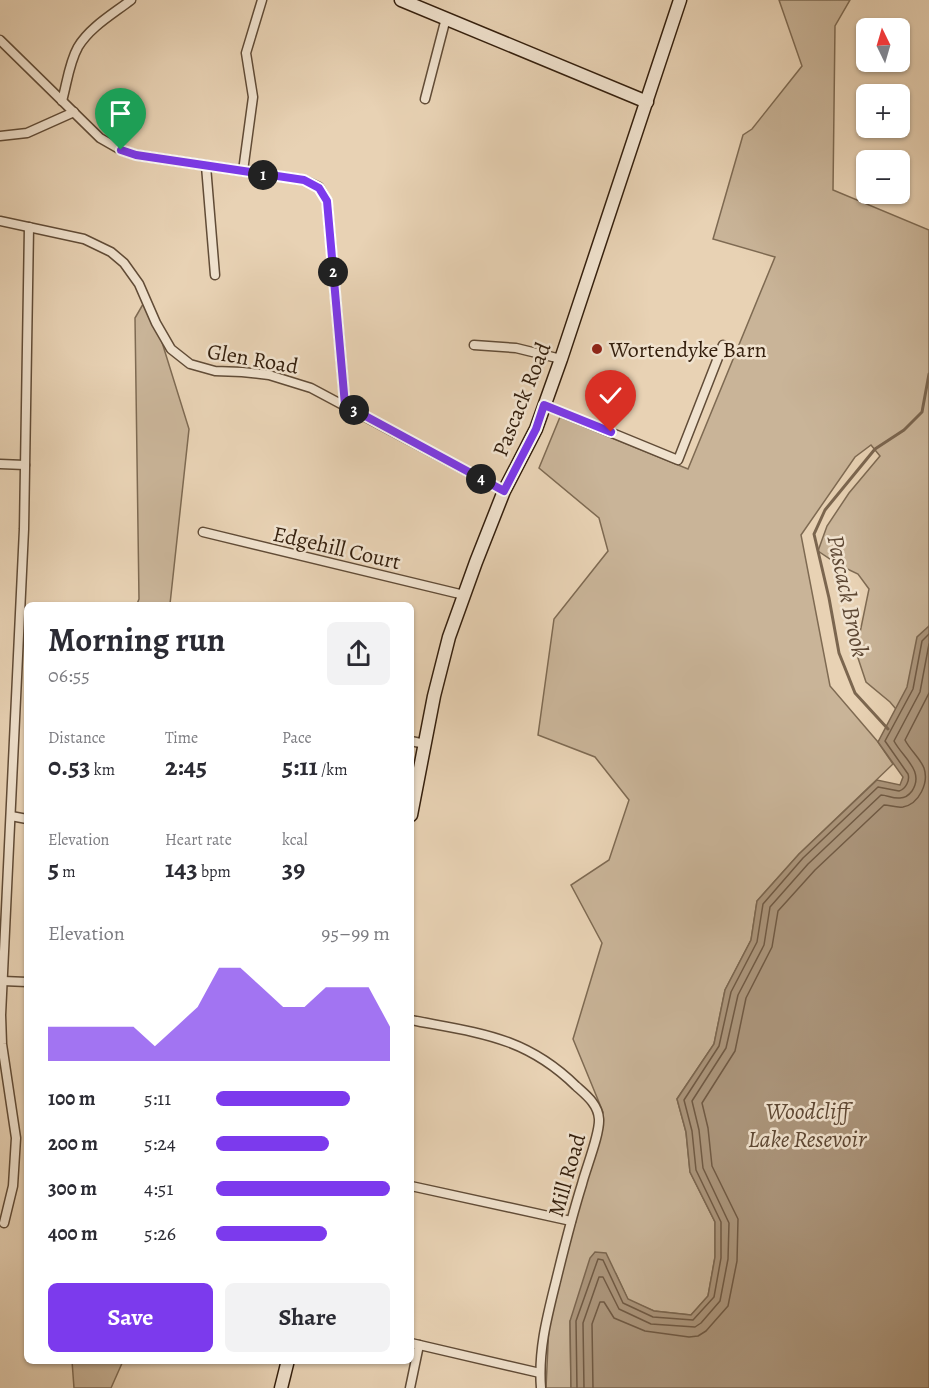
<!DOCTYPE html>
<meta charset="utf-8">
<style>
body{margin:0;font-family:Alegreya,serif;background:#f2f2f3;color:#2b2b33;height:100vh;display:flex;flex-direction:column;font-size:22px;white-space:nowrap}
*{box-sizing:border-box;margin:0}
p{font-size:20px;color:#7c7c81}
.icon{flex:none;width:33px;height:33px;fill:none;stroke:currentColor;stroke-width:2;stroke-linecap:round;stroke-linejoin:round}
.map{position:relative;flex:1;overflow:hidden}
.panel{position:absolute;left:24px;top:602px;width:390px;height:762px;display:flex;flex-direction:column;background:#fff;border-radius:9px;box-shadow:0 2px 4px #0004}
.panel>*{flex:none}
.needle{width:39px;rotate:355deg}
.controls{position:absolute;left:856px;top:18px;display:grid;gap:12px}
.controls a{display:grid;place-items:center;width:54px;height:54px;border-radius:9px;background:#fff;box-shadow:0 2px 4px #0004;font-size:30px}
.pin{position:absolute;display:grid;place-items:center;width:51px;height:51px;color:#fff;margin:-62px -26px;border-radius:50% 50% 50% 0;rotate:-45deg;box-shadow:0 0 6px #0007}
.pin .icon{rotate:45deg}
.km{position:absolute;width:30px;height:30px;margin:-15px;border-radius:50%;background:#222;color:#fff;font-size:16px;line-height:30px;text-align:center}
.round{display:grid;place-items:center;flex:none;width:63px;height:63px;border-radius:9px;background:#f2f2f3}
.head{display:flex;align-items:center;justify-content:space-between;height:102px;padding:0 24px}
h1{font-size:33px;font-weight:600;line-height:45px}
.metrics{display:grid;grid-template-columns:repeat(3,1fr);gap:9px;height:102px;padding:6px 24px}
.metrics div{display:grid;align-content:center}
.metrics b{font-size:26px;font-weight:600}
.metrics small{font-size:16px;font-weight:400}
.metrics p{font-size:16px}
.chart{height:168px;padding:12px 24px}
.chart p{display:flex;justify-content:space-between}
.chart svg{width:100%;height:108px;margin-top:6px;fill:#7c3aed;opacity:.7}
.action{display:flex;gap:12px;margin-top:auto;padding:12px 24px}
.action a{flex:1;height:69px;border-radius:9px;background:#7c3aed;color:#fff;font-size:24px;font-weight:600;line-height:69px;text-align:center}
.action a+a{background:#f2f2f3;color:#2b2b33}
ul{padding:0 24px;list-style:none;font-size:20px}
li{display:grid;grid-template-columns:96px 72px 1fr;align-items:center;height:45px}
li i{height:15px;border-radius:8px;background:#7c3aed}
.map>svg:first-child{display:block}
.green{fill:#c9b498;stroke:#7e6a52;stroke-width:1.5}
.water{fill:#ab957b;stroke:#7b664f;stroke-width:1.5}
.lines{fill:none;stroke-linecap:round;stroke-linejoin:round}
.shore{stroke:#705a44;stroke-width:1.5}
.stream{stroke:#7b664f;stroke-width:3}
.street-casing{stroke:#614c37;stroke-width:11}
.secondary-casing{stroke:#341f0d;stroke-width:15}
.street{stroke:#f0e2ce;stroke-width:8}
.secondary{stroke:#f0e2ce;stroke-width:12}
.route-casing{stroke:#fff;stroke-width:12}
.route{stroke:#7c3aed;stroke-width:8}
.poi-dot{fill:#8f2418;stroke:#f0e2ce;stroke-width:2}
.labels{text-anchor:middle;stroke-width:5;stroke-linejoin:round;paint-order:stroke}
.poi-label{font-size:22px;fill:#341f0d;stroke:#f0e2ce;text-anchor:start}
.street-label{font-size:22px;fill:#341f0d;stroke:#f0e2ce}
.water-label{font-size:24px;font-style:italic;fill:#5e4834;stroke:#f0e2ce}
</style>
<div class="map">
<svg width="929" height="1388" viewBox="0 0 929 1388">
<rect width="100%" height="100%" fill="#e8d2b4"/>
<filter id="stains"><feTurbulence type="fractalNoise" baseFrequency=".00333" numOctaves="4"/><feColorMatrix values="0 0 0 0 .2 0 0 0 0 .09 0 0 0 0 .02 0 0 0 .5 -.17"/></filter>
<radialGradient id="worn" r=".72"><stop offset=".6" stop-color="#630" stop-opacity="0"/><stop offset="1" stop-color="#630" stop-opacity=".3"/></radialGradient>
<g class="green">
<path d="M779,0H850L835,26L833,190L929,230V748L890,702L866,682L856,652L869,589L858,574L839,565L818,551L827,526L849,493L880,456L871,445L855,457L801,535L830,686L878,742L893,764L799,854L757,901L751,940L725,990L714,1044L677,1099L686,1132L690,1172L715,1222V1257L708,1296L691,1315L654,1311L628,1300L616,1274L570,1321L571,1388H546L549,1324L603,1112L573,1039L602,943L571,885L609,860L629,800L595,757L538,735L554,619L608,551L599,518L539,468L560,417L688,469L775,257L713,239L743,135L752,129L802,66Z"/>
<path d="M146,299L156,323L189,429L170,604H137L139,599L135,318Z"/>
<path d="M72,1361V1360L123,1361L111,1388H74Z"/>
</g>
<path class="water" d="M929,626V1388H571L570,1321L590,1258L595,1252L606,1253L628,1299L654,1311L691,1315L708,1296L715,1257V1222L690,1172L686,1132L677,1099L714,1044L725,990L751,940L757,901L799,854L877,780L900,785L903,777L878,742L907,687L917,637Z"/>
<g class="lines">
<g class="shore">
<path d="M577,1388L576,1321L598,1259L603,1260L623,1303L653,1317L693,1320L714,1297L721,1258V1222L696,1170L692,1131L684,1100L719,1046L731,992L757,942L763,904L803,858L878,787L899,791C906,789 910,780 908,774L885,741L913,689L922,641L929,634"/>
<path d="M584,1388L583,1323L599,1277H603L619,1309L651,1324L695,1327L701,1323L720,1301L728,1259L729,1223L703,1168L699,1130L692,1101L726,1048L738,995L764,945L770,907L808,864L881,795C887,795 893,799 900,798C905,798 909,795 912,791C925,771 903,758 894,741L920,692L929,644"/>
<path d="M593,1388L592,1324L600,1302H604L614,1318L645,1331L689,1337L698,1336L706,1331L728,1306L737,1261L738,1219L712,1166L708,1128L702,1103L735,1051L746,998L772,947L778,911L815,870L884,805C890,805 896,808 903,807C919,804 929,783 924,768C920,758 910,750 905,740L929,693"/>
</g>
<path class="stream" d="M888,729L855,693L839,653L829,598L814,534L825,510L875,449L904,430L922,412L929,374"/>
<g class="street-casing">
<g id="street">
<path d="M0,40L100,138L121,150L136,155L304,180L319,187L327,201L345,405"/>
<path d="M425,99L446,18"/>
<path d="M62,101C67,83 69,63 78,47C90,27 113,14 131,0"/>
<path d="M0,136L27,133L74,112"/>
<path d="M206,166L215,275"/>
<path d="M243,171L253,97L246,53L262,0"/>
<path d="M0,221L84,239L111,252L124,263L139,284L156,323L171,349L190,364L215,371L242,372L269,375L311,388L504,491"/>
<path d="M474,345L516,348L561,359"/>
<path d="M544,405L678,460L723,345"/>
<path d="M0,464L25,465"/>
<path d="M203,532L464,595"/>
<path d="M411,741L425,744"/>
<path d="M11,816L27,819"/>
<path d="M3,981L27,982"/>
<path d="M411,1020C478,1033 525,1036 576,1086C586,1095 598,1104 599,1119C600,1134 586,1168 582,1184C572,1216 564,1248 556,1281C547,1317 538,1351 541,1388"/>
<path d="M411,1186L571,1221"/>
<path d="M4,1223L13,1186L16,1138L2,1044L1,1015L24,529L29,227"/>
<path d="M411,1343L540,1373"/>
<path d="M410,1388L419,1345"/>
</g>
</g>
<g class="secondary-casing">
<g id="secondary">
<path d="M401,0L647,102"/>
<path d="M411,815L434,696L449,637L476,562L504,491L536,429L561,359L680,0"/>
<path d="M281,1388L288,1360"/>
</g>
</g>
<use href="#street" class="street"/>
<use href="#secondary" class="secondary"/>
</g>
<g class="lines">
<g class="route-casing">
<path id="route" d="M121,150L136,155L304,180L319,188L327,201L345,405L504,491L536,429L544,405L611,432"/>
</g>
<use href="#route" class="route"/>
</g>
<circle class="poi-dot" cx="597" cy="349" r="6"/>
<g class="labels">
<g class="poi-label">
<text x="609" y="357">Wortendyke Barn</text>
</g>
<g class="street-label">
<text transform="translate(253 358) rotate(10)" y="8">Glen Road</text>
<text transform="translate(521 399) rotate(-68)" y="8">Pascack Road</text>
<text transform="translate(337 547) rotate(13)" y="8">Edgehill Court</text>
<text transform="translate(566 1175) rotate(-74)" y="8">Mill Road</text>
</g>
<g class="water-label">
<text transform="translate(848 596) rotate(78)" y="8">Pascack Brook</text>
<text x="807" y="1119">Woodcliff<tspan x="807" dy="28">Lake Resevoir</tspan></text>
</g>
</g>
<rect width="100%" height="100%" filter="url(#stains)"/>
<rect width="100%" height="100%" fill="url(#worn)"/>
</svg>
<div class="controls">
<a><svg class="needle" viewBox="-14 -14 28 28"><path d="M0-13l5 13h-10z" fill="#e53935"/><path d="M0 13l5-13h-10z" fill="#7c7c81"/></svg></a>
<a>+</a>
<a>−</a>
</div>
<div class="pin" style="left:121px;top:150px;background:#1e9e55"><svg class="icon" aria-label="arrive" viewBox="0 0 24 24"><path d="M6 21V4h12l-3 4 3 4H6"/></svg></div>
<div class="pin" style="left:611px;top:432px;background:#d93025"><svg class="icon" aria-label="check" viewBox="0 0 24 24"><path d="M5 12l5 5 9-10"/></svg></div>
<b class="km" style="left:263px;top:175px">1</b>
<b class="km" style="left:333px;top:272px">2</b>
<b class="km" style="left:354px;top:410px">3</b>
<b class="km" style="left:481px;top:479px">4</b>
<section class="panel">
<div class="head"><div><h1>Morning run</h1><p>06:55</p></div><a class="round"><svg class="icon" aria-label="share" viewBox="0 0 24 24"><path d="M12 15V3M7 8l5-5 5 5M5 13v7h14v-7"/></svg></a></div>
<div class="metrics">
<div><p>Distance</p><b>0.53<small> km</small></b></div>
<div><p>Time</p><b>2:45</b></div>
<div><p>Pace</p><b>5:11<small> /km</small></b></div>
</div>
<div class="metrics">
<div><p>Elevation</p><b>5<small> m</small></b></div>
<div><p>Heart rate</p><b>143<small> bpm</small></b></div>
<div><p>kcal</p><b>39</b></div>
</div>
<div class="chart"><p><span>Elevation</span>95–99 m</p>
<svg viewBox="0 0 160 44" preserveAspectRatio="none"><path d="M0 44V30L10 30L20 30L30 30L40 30L50 38L60 30L70 22L80 6L90 6L100 14L110 22L120 22L130 14L140 14L150 14L160 30V44z"/></svg>
</div>
<ul>
<li><b>100 m</b>5:11<i style="width:77%"></i></li>
<li><b>200 m</b>5:24<i style="width:65%"></i></li>
<li><b>300 m</b>4:51<i style="width:100%"></i></li>
<li><b>400 m</b>5:26<i style="width:64%"></i></li>
</ul>
<div class="action"><a>Save</a><a>Share</a></div>
</section>
</div>
